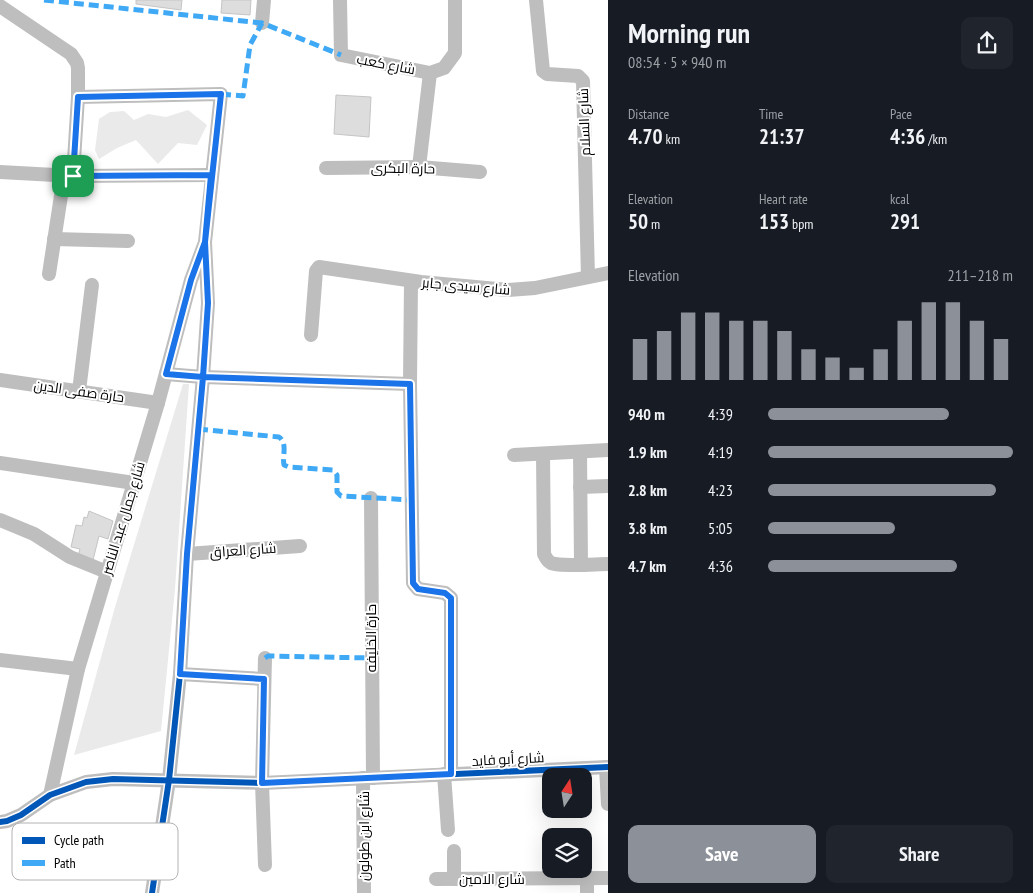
<!DOCTYPE html>
<meta charset="utf-8">
<style>
body{margin:0;font-family:"PT Sans Narrow",Cairo,sans-serif;background:#20242c;color:#f1f3f6;height:100vh;display:flex;flex-direction:column;font-size:19px;white-space:nowrap}
*{box-sizing:border-box;margin:0}
p{font-size:16px;color:#9ea1a6}
.icon{flex:none;width:28px;height:28px;fill:none;stroke:currentColor;stroke-width:2;stroke-linecap:round;stroke-linejoin:round}
.map{position:relative;flex:1;overflow:hidden}
.sheet{display:flex;flex-direction:column;background:#171b24;width:425px}
.sheet>*{flex:none}
.needle{width:32px;rotate:12deg}
.tools{position:absolute;left:542px;top:768px;display:grid;gap:10px}
.tools a{display:grid;place-items:center;width:50px;height:50px;border-radius:10px;background:#171b24;box-shadow:0 5px 20px #0002;font-size:25px}
.pin{position:absolute;display:grid;place-items:center;width:42px;height:42px;color:#fff;margin:-21px;border-radius:10px;box-shadow:0 2px 8px #0006}
.round{display:grid;place-items:center;flex:none;width:52px;height:52px;border-radius:10px;background:#20242c}
.overview{display:flex;align-items:center;justify-content:space-between;height:85px;padding:0 20px}
h1{font-size:28px;font-weight:600;line-height:38px}
.metrics{display:grid;grid-template-columns:repeat(3,1fr);gap:8px;height:85px;padding:5px 20px}
.metrics div{display:grid;align-content:center}
.metrics b{font-size:21px;font-weight:600}
.metrics small{font-size:14px;font-weight:400}
.metrics p{font-size:14px}
.chart{height:140px;padding:10px 20px}
.chart p{display:flex;justify-content:space-between}
.chart svg{width:100%;height:90px;margin-top:5px;stroke:#8c9099;stroke-width:6}
.primary-button{display:flex;gap:10px;margin-top:auto;padding:10px 20px}
.primary-button a{flex:1;height:58px;border-radius:10px;background:#8c9099;color:#fff;font-size:20px;font-weight:600;line-height:58px;text-align:center}
.primary-button a+a{background:#20242c;color:#f1f3f6}
ul{padding:0 20px;list-style:none;font-size:16px}
li{display:grid;grid-template-columns:80px 60px 1fr;align-items:center;height:38px}
li i{height:12px;border-radius:6px;background:#8c9099}
main{display:flex;flex:1;min-height:0}
.map>svg:first-child{display:block}
.green{fill:#eaeaea}
.building{fill:#ddd;stroke:#c5c5c5}
.lines{fill:none;stroke-linecap:round;stroke-linejoin:round}
.minor{stroke:#bebebe;stroke-width:14}
.quiet{stroke:#3fa9f5;stroke-width:5;stroke-dasharray:10 5;stroke-linecap:butt}
.cycleway-casing{stroke:#fff;stroke-width:9}
.cycleway{stroke:#0057b8;stroke-width:6}
.route-casing{stroke:#fff;stroke-width:10}
.route{stroke:#1a73e8;stroke-width:6}
.labels{text-anchor:middle;stroke-width:4;stroke-linejoin:round;paint-order:stroke}
.street-label{font-size:14px;fill:#000;stroke:#fff}
.key{fill:#fff;stroke:#b2b2b2;stroke-width:1}
.key-label{font-size:14px;fill:#000}
</style>
<main>
<div class="map">
<svg width="608" height="893" viewBox="0 0 608 893">
<rect width="100%" height="100%" fill="#fff"/>
<g class="green">
<path d="M188,110L207,125L197,145L178,143L158,164L136,140L117,148L99,159L95,150L99,119L110,112L124,111L134,120L148,114L166,117Z"/>
<path d="M183,384H189L175,589L161,731L74,755L115,607Z"/>
</g>
<g class="building">
<path d="M136,0H182L181,10L136,4Z"/>
<path d="M222,0H251L250,15L221,13Z"/>
<path d="M336,95L371,97L369,137L334,134Z"/>
<path d="M89,511L113,521L108,539L99,536L93,560L78,556L80,549L71,547L76,525L82,526L84,517L87,518Z"/>
</g>
<g class="lines">
<g class="minor">
<path d="M340,0L341,55L430,73L444,68L455,53V0"/>
<path d="M536,0L543,71L547,74L578,76L583,81L588,277"/>
<path d="M0,6L71,54L77,63L78,68V97L73,176"/>
<path d="M262,23L264,0"/>
<path d="M78,97L221,94L205,242L208,303L203,377L187,554L180,674L169,780L152,893"/>
<path d="M419,167L430,73"/>
<path d="M326,168L419,167L480,172"/>
<path d="M0,172L73,176L211,175"/>
<path d="M54,239L128,241"/>
<path d="M49,274L64,176"/>
<path d="M411,281L410,384L413,583L418,589L445,593L451,598V774"/>
<path d="M311,335L316,271L319,267L421,282L508,290L535,288L608,273"/>
<path d="M166,374L203,377L410,384"/>
<path d="M0,380L158,403"/>
<path d="M79,391L92,285"/>
<path d="M580,452L581,564"/>
<path d="M543,454L544,554C546,558 547,561 551,563C560,567 596,564 608,564"/>
<path d="M514,455L608,450"/>
<path d="M0,463L134,483"/>
<path d="M580,487L608,486"/>
<path d="M371,498L373,778"/>
<path d="M0,520L34,534L70,557L107,572"/>
<path d="M187,554L300,546"/>
<path d="M0,660L78,669"/>
<path d="M180,674L264,679"/>
<path d="M606,767L608,804"/>
<path d="M444,774L448,830"/>
<path d="M363,778L364,893"/>
<path d="M50,795L78,669L158,403L191,280L204,245"/>
<path d="M0,822L7,821L21,815L50,795L86,782L113,779L262,783L608,767"/>
<path d="M454,851V879"/>
<path d="M265,865L262,783L265,658"/>
<path d="M436,879L608,878"/>
<path d="M587,893V878"/>
</g>
<g class="quiet">
<path d="M44,0L262,23"/>
<path d="M221,94L243,96L250,45L262,23L341,55"/>
<path d="M198,429L279,437C288,443 282,456 284,465L289,467L333,470L337,475V492L341,496L412,500"/>
<path d="M265,658L268,656L371,658"/>
</g>
<g class="cycleway-casing">
<g id="cycleway">
<path d="M78,97L221,94L205,242L208,303L203,377L187,554L180,674L169,780L152,893"/>
<path d="M0,822L7,821L21,815L50,795L86,782L113,779L262,783L608,767"/>
</g>
</g>
<use href="#cycleway" class="cycleway"/>
</g>
<g class="lines">
<g class="route-casing">
<path id="route" d="M73,176L211,175L205,242L191,280L166,374L203,377L187,554L180,674L264,679L262,783L451,774V598L445,593L418,589L413,583L410,384L203,377L208,303L205,242L221,94L78,97L73,176"/>
</g>
<use href="#route" class="route"/>
</g>
<g class="labels">
<g class="street-label">
<text transform="translate(386 64) rotate(11)" y="5">شارع كعب</text>
<text transform="translate(584 122) rotate(-92)" y="5">شارع السلام</text>
<text transform="translate(403 168) rotate(1)" y="5">حارة البكرى</text>
<text transform="translate(466 286) rotate(5)" y="5">شارع سيدى جابر</text>
<text transform="translate(79 391) rotate(8)" y="5">حارة صفى الدين</text>
<text transform="translate(123 518) rotate(-73)" y="5">شارع جمال عبد الناصر</text>
<text transform="translate(243 550) rotate(-4)" y="5">شارع العراق</text>
<text transform="translate(371 638) rotate(-90)" y="5">حارة الخليفه</text>
<text transform="translate(508 759) rotate(-3)" y="5">شارع أبو فايد</text>
<text transform="translate(364 836) rotate(-90)" y="5">شارع ابن طولون</text>
<text x="492" y="884">شارع الامين</text>
</g>
</g>
<rect x="12" y="823" width="166" height="57" rx="8" class="key"/>
<rect x="22" y="837" width="23" height="7" fill="#0057b8"/>
<rect x="22" y="860" width="23" height="6" fill="#3fa9f5"/>
<g class="key-label">
<text x="54" y="845">Cycle path</text>
<text x="54" y="868">Path</text>
</g>
</svg>
<div class="tools">
<a><svg class="needle" viewBox="-14 -14 28 28"><path d="M0-13l5 13h-10z" fill="#e53935"/><path d="M0 13l5-13h-10z" fill="#9ea1a6"/></svg></a>
<a><svg class="icon" aria-label="layers" viewBox="0 0 24 24"><path d="M12 4l9 5-9 5-9-5zM3 14l9 5 9-5"/></svg></a>
</div>
<div class="pin" style="left:73px;top:176px;background:#1e9e55"><svg class="icon" aria-label="arrive" viewBox="0 0 24 24"><path d="M6 21V4h12l-3 4 3 4H6"/></svg></div>
</div>
<section class="sheet">
<div class="overview"><div><h1>Morning run</h1><p>08:54 · 5 × 940 m</p></div><a class="round"><svg class="icon" aria-label="share" viewBox="0 0 24 24"><path d="M12 15V3M7 8l5-5 5 5M5 13v7h14v-7"/></svg></a></div>
<div class="metrics">
<div><p>Distance</p><b>4.70<small> km</small></b></div>
<div><p>Time</p><b>21:37</b></div>
<div><p>Pace</p><b>4:36<small> /km</small></b></div>
</div>
<div class="metrics">
<div><p>Elevation</p><b>50<small> m</small></b></div>
<div><p>Heart rate</p><b>153<small> bpm</small></b></div>
<div><p>kcal</p><b>291</b></div>
</div>
<div class="chart"><p><span>Elevation</span>211–218 m</p>
<svg viewBox="0 0 160 44" preserveAspectRatio="none"><path d="M5 44V24M15 44V20M25 44V11M35 44V11M45 44V15M55 44V15M65 44V20M75 44V29M85 44V33M95 44V38M105 44V29M115 44V15M125 44V6M135 44V6M145 44V15M155 44V24"/></svg>
</div>
<ul>
<li><b>940 m</b>4:39<i style="width:74%"></i></li>
<li><b>1.9 km</b>4:19<i style="width:100%"></i></li>
<li><b>2.8 km</b>4:23<i style="width:93%"></i></li>
<li><b>3.8 km</b>5:05<i style="width:52%"></i></li>
<li><b>4.7 km</b>4:36<i style="width:77%"></i></li>
</ul>
<div class="primary-button"><a>Save</a><a>Share</a></div>
</section>
</main>
